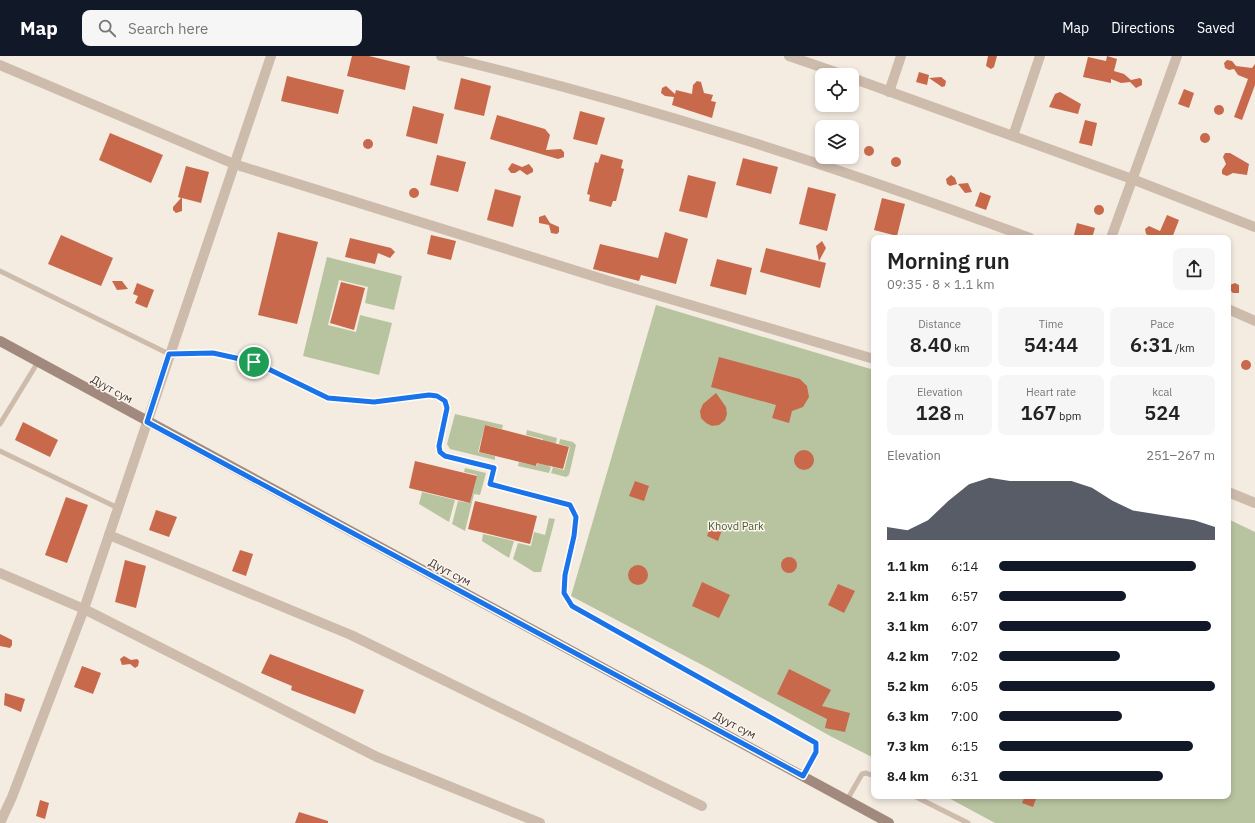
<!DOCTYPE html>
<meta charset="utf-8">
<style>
body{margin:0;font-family:"IBM Plex Sans",sans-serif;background:#f6f6f6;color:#222;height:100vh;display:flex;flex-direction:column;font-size:15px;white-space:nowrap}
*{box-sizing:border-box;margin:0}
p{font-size:13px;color:#767676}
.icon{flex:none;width:22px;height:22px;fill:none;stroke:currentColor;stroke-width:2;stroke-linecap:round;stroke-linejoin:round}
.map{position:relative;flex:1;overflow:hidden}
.sheet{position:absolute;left:871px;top:179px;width:360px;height:564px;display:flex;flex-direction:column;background:#fff;border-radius:8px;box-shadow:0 2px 6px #0003}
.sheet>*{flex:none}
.tools{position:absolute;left:815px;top:12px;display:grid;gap:8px}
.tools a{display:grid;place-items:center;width:44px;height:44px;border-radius:8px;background:#fff;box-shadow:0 2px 6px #0003;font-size:20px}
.pin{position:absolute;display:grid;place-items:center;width:34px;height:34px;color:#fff;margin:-17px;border:2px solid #fff;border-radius:50%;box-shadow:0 1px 4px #0007}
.round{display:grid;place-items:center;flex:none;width:42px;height:42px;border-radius:8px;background:#f6f6f6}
.summary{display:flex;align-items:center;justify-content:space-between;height:68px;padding:0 16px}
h1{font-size:22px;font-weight:600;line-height:30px}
.stats{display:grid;grid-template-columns:repeat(3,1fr);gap:6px;height:68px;padding:4px 16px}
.stats div{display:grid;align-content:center;border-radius:8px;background:#f6f6f6;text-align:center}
.stats b{font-size:20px;font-weight:600}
.stats small{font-size:11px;font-weight:400}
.stats p{font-size:11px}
.chart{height:112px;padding:8px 16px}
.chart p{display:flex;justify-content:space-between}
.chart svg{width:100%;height:72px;margin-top:4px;fill:#111827;opacity:.7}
ul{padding:0 16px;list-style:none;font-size:13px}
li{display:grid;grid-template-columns:64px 48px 1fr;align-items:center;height:30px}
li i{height:10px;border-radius:5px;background:#111827}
header{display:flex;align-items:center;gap:24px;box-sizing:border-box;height:56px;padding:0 20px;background:#111827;color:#fff}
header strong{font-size:19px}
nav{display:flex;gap:22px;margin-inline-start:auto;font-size:14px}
.search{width:280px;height:36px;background:#f6f6f6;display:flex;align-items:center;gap:10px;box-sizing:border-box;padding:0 14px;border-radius:8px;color:#767676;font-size:15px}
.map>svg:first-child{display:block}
.green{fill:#b8c4a0}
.building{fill:#c8694b}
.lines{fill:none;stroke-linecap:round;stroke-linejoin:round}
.lane{stroke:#cdbbac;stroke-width:5}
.street{stroke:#cdbbac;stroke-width:10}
.secondary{stroke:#a18a7d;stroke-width:10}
.route-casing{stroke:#fff;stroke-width:8}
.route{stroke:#1a73e8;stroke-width:5}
.labels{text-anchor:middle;stroke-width:3;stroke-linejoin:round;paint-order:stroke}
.street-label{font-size:11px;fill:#3b302b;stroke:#fbf5ee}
.park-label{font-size:11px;fill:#4a5a2e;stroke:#fbf5ee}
</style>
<header>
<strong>Map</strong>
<div class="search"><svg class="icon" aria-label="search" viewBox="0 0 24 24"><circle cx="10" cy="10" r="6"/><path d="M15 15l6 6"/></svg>Search here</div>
<nav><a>Map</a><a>Directions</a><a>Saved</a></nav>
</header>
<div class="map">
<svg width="1255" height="767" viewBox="0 0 1255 767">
<rect width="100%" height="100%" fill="#f4ebe1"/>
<g class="green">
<path d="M327,201L402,220L394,254L365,247L368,231L339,224L328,269L356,276L360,259L392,267L379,319L303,300Z"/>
<path d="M656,249L874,314V702L832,681L706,611L571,540Z"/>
<path d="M455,358L503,369L502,373L485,369L478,396L495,400V404L450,393L447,388Z"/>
<path d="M527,374L557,382L556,387H554L548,410L551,411L549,417L518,410L519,406L537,410L543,383L526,379Z"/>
<path d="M560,383L573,386L576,389L569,419L566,421L551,417L553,411L564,414L570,391L559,388Z"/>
<path d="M465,412L486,417L480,439L474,438L465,475L452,468L458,445L470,447L477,419L464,416Z"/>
<path d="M422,436L455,444L449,466L419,448Z"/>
<path d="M549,462L555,463L541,516H534L513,503L518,487L531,490L534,476L545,479Z"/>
<path d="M1228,463L1255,476V767H995L945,740H1228Z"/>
<path d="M483,478L514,485L509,502L482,485Z"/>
</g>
<g class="building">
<path d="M352,0H369L410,10L405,34L347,20Z"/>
<path d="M988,0H997L994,11L991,13L986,10Z"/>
<path d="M1107,0L1117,3L1114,15L1124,18L1131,24L1140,22L1142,24V29L1136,32L1130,26L1121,27L1111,23V27L1083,21L1088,1L1106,5Z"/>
<path d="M1227,4L1232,5L1236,10L1252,12L1255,8V29L1242,64L1234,61L1248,23L1238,19L1234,13L1229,14L1225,12L1224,7Z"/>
<path d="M919,16L929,19L927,29L916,26Z"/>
<path d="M287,20L344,34L338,58L281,45Z"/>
<path d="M941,21L946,25L945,30L942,31L929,22Z"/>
<path d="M461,22L491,30L484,60L454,53Z"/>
<path d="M697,25L701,26L704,37L713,39L711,45L716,46L712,62L672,49L674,41L665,40L661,37L662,32L666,30L675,38L676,34L692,38L693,29Z"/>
<path d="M1184,33L1194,37L1189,52L1178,48Z"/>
<path d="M1060,36L1081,48L1078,58L1049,51L1055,38Z"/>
<circle cx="1219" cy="54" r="5"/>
<path d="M413,50L444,58L437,88L406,80Z"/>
<path d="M580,55L605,62L597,89L573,83Z"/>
<path d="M497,59L545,73L550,79L546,94L561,93L564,96V101L558,103L490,83Z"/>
<path d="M1085,64L1097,67L1092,90L1079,87Z"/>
<circle cx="1205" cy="82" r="5"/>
<path d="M110,77L163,99L151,127L99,104Z"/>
<circle cx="368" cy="88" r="5"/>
<circle cx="869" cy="95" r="5"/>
<path d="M1225,97H1230L1249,108L1247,119L1233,117L1227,120L1222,118V114L1226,108L1223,101Z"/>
<path d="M601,98L623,104L621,112L624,113L616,145H613L611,151L589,145L590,139L587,138L595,106L598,107Z"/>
<path d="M437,99L466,106L458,136L430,129Z"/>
<circle cx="896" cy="106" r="5"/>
<path d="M743,102L778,111L771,138L736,129Z"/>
<path d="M512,107L522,111L529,108L533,113V116L527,119L520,114L515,117H511L508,113Z"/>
<path d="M186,110L209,116L201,147L182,142V155L176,157L173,154V151L181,142L178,141Z"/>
<path d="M688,119L716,126L707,162L679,155Z"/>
<path d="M951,119L955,122L957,128L950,130L947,128L946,123Z"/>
<path d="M968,127L972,136L965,137L958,128Z"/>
<path d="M808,131L836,138L827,175L799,168Z"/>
<circle cx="414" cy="137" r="5"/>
<path d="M495,133L521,140L513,171L487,164Z"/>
<path d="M980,136L991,140L986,154L975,150Z"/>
<path d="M882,142L905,148L897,180L874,174Z"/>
<circle cx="1099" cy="154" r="5"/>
<path d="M545,159L550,167L559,171V176L557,178L551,177L549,169L539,167V161Z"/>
<path d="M1167,159L1179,164L1172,182H1154L1146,178L1145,173L1149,170L1160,175Z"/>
<path d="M1077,167L1095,172L1092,182L1074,179Z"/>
<path d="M278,176L318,186L297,268L258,259Z"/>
<path d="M665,176L688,183L676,228L641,219L639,225L593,213L600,188L658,202Z"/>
<path d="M61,179L113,202L101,230L48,208Z"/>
<path d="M431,179L456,185L451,204L427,198Z"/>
<path d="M350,182L391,192L395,196L390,202L378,197L375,208L345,201Z"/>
<path d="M822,185L826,192L819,205L816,190Z"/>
<path d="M766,192L826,207L820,232L760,216Z"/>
<path d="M717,203L752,212L746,239L710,230Z"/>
<path d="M112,225H122L128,233L117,234Z"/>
<path d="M341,226L365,232L354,274L330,267Z"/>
<path d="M137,227L154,234L147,252L135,247L138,240L133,238Z"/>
<path d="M1235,227L1239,229V237H1233L1230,234V229Z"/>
<path d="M719,301L800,323L807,330L809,341L803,351L792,355L789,367L772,362L776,349L711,331Z"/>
<circle cx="1246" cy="309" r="5"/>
<path d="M716,337L726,351L727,358L725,364L719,369L712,370L706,367L701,362L700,355L703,348Z"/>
<path d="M23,366L58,384L50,401L15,384Z"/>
<path d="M485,369L569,391L563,413L537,407L536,410L479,396Z"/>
<circle cx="804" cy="404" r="10"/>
<path d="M415,405L477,420L470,447L409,432Z"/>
<path d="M635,425L649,430L644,445L629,440Z"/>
<path d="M66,441L88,449L67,507L45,499Z"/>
<path d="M475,445L537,460L530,488L468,473Z"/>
<path d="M156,454L177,461L169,481L149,474Z"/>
<path d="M711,469L722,474L718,485L707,480Z"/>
<path d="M240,494L253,498L246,520L232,515Z"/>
<circle cx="789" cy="509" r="8"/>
<path d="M125,504L146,510L136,552L115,546Z"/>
<circle cx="638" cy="519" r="10"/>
<path d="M702,526L730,539L719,562L692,550Z"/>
<path d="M838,528L855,535L844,557L828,549Z"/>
<path d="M0,578L12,584V589L10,592L0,590Z"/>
<path d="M270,598L364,634L355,658L291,634L292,630L261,617Z"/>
<path d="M124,600L131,604L137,603L139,605L138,610L135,612L130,608L122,609L120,603Z"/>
<path d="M82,610L101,617L93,638L74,631Z"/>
<path d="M789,613L831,634L822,650L850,657L845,676L825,672L827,663L777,638Z"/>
<path d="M5,637L25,643L21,656L4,649Z"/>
<path d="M1025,740H1037L1033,751L1022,747Z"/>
<path d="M40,744L49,747L45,763L36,760Z"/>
<path d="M299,756L328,765V767H295Z"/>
</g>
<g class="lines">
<g class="lane">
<path d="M0,215L169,298L213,297L254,306L327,342L373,346L429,339L445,345L447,352L439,390L441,396L445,400L494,412L490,428L570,449L576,461L574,480L565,519L564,537L572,551L816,687V696L803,720"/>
<path d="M0,368L38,306"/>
<path d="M0,395L118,452"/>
<path d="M914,740L968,767"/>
<path d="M847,744L862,718L866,717L874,720"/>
</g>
<g class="street">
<path d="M441,0C642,47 837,111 1030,182"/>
<path d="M789,0L844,19"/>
<path d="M0,9L234,108L609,225L874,303"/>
<path d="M852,22L1132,123L1255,171"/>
<path d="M889,36L901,0"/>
<path d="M1013,80L1040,0"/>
<path d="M1111,182L1177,0"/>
<path d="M1228,253L1255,265"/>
<path d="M1228,436L1255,447"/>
<path d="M109,479L351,579L702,750"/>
<path d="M0,517L84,553L271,0"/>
<path d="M0,767L12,741L84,553L377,701L540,767"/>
</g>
<path class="secondary" d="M0,285L889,767"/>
</g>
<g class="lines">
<g class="route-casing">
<path id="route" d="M213,297L254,306L328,342L374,346L429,339L437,340L445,345L447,352L439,390L440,396L445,400L494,412L490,428L570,449L576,461L574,480L565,519L564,537L572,550L816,687V696L803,720L147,366L169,298Z"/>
</g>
<use href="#route" class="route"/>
</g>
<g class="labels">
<g class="street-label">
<text transform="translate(112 333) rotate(29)" y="4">Дуут сум</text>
<text transform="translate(450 516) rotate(28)" y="4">Дуут сум</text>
<text transform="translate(735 669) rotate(28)" y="4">Дуут сум</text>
</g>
<g class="park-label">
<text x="736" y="474">Khovd Park</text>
</g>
</g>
</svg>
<div class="tools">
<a><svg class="icon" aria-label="locate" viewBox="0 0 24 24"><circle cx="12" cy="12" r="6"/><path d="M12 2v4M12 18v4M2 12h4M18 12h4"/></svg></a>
<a><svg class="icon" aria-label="layers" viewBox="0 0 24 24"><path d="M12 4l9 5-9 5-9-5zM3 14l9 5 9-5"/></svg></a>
</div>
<div class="pin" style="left:254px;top:306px;background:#1e9e55"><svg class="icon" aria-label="arrive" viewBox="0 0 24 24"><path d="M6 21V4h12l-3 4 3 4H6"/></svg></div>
<section class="sheet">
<div class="summary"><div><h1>Morning run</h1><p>09:35 · 8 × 1.1 km</p></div><a class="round"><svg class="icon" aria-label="share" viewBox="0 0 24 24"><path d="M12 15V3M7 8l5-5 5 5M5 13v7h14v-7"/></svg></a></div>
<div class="stats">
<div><p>Distance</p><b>8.40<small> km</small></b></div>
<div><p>Time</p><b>54:44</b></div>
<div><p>Pace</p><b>6:31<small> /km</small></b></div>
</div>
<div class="stats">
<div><p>Elevation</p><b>128<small> m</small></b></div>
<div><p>Heart rate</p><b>167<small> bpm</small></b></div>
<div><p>kcal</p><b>524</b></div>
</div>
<div class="chart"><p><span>Elevation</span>251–267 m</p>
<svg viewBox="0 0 160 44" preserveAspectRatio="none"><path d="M0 44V36L10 38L20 32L30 20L40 10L50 6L60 8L70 8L80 8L90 8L100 12L110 20L120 26L130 28L140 30L150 32L160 36V44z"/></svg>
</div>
<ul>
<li><b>1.1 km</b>6:14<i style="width:91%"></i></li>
<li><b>2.1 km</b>6:57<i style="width:59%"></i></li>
<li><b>3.1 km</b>6:07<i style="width:98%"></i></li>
<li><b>4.2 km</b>7:02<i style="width:56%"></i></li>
<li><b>5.2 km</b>6:05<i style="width:100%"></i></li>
<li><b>6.3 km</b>7:00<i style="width:57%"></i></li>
<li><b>7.3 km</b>6:15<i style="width:90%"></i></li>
<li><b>8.4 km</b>6:31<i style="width:76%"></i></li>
</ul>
</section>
</div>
